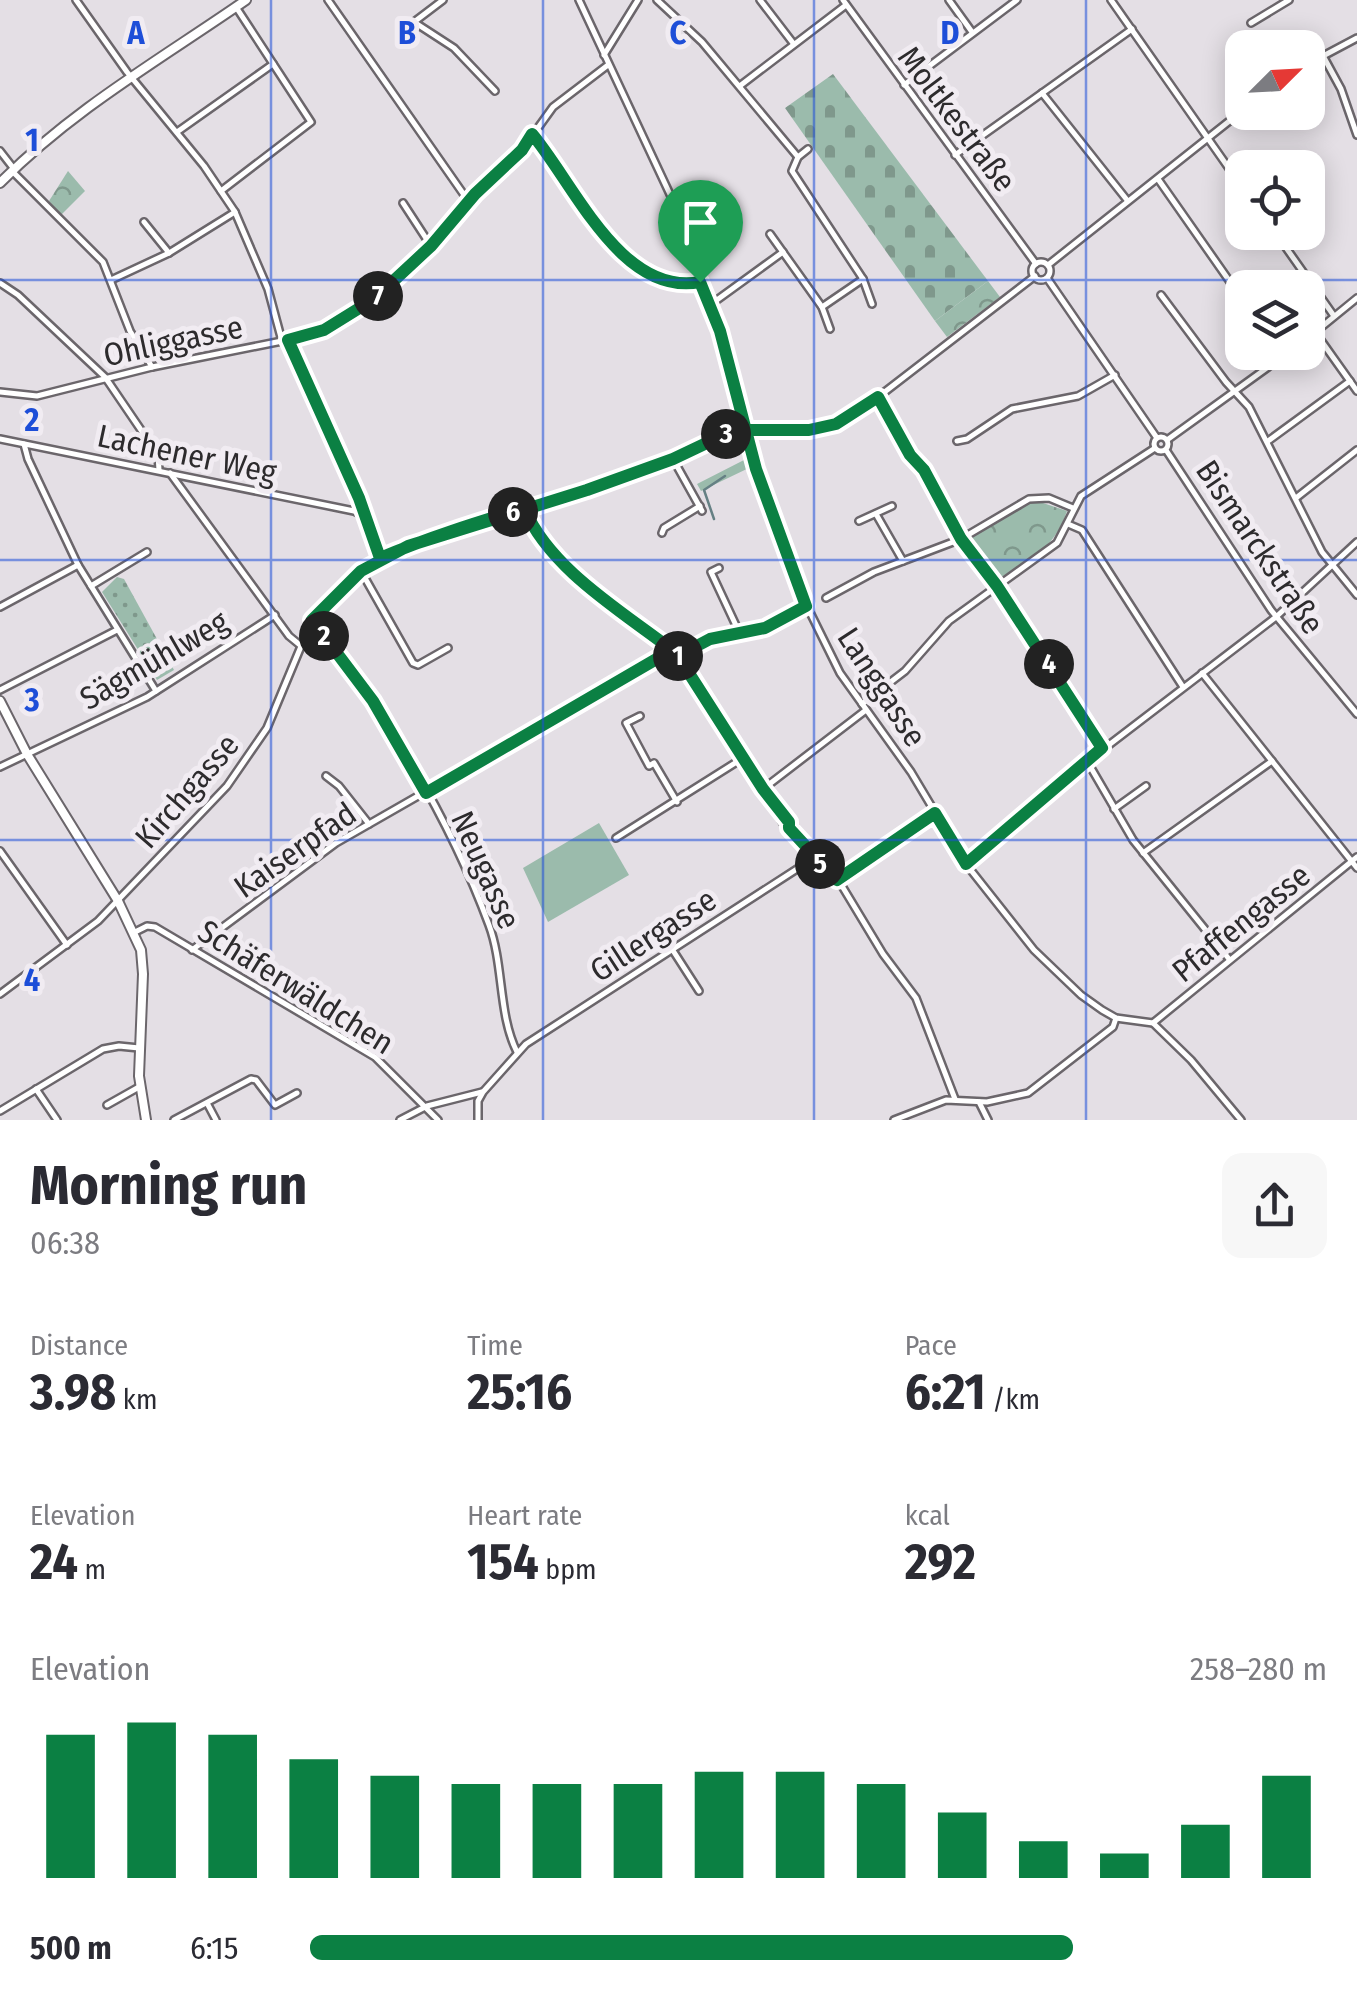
<!DOCTYPE html>
<meta charset="utf-8">
<style>
body{margin:0;font-family:"Fira Sans Condensed",sans-serif;background:#f7f7f7;color:#2b2b33;height:100vh;display:flex;flex-direction:column;font-size:38px;white-space:nowrap}
*{box-sizing:border-box;margin:0}
p{font-size:32px;color:#7c7c81}
.icon{flex:none;width:55px;height:55px;fill:none;stroke:currentColor;stroke-width:2;stroke-linecap:round;stroke-linejoin:round}
.map{position:relative;height:1120px;overflow:hidden}
.panel{display:flex;flex-direction:column;background:#fff;flex:1}
.panel>*{flex:none}
.needle{width:65px;rotate:66deg}
.tools{position:absolute;left:1225px;top:30px;display:grid;gap:20px}
.tools a{display:grid;place-items:center;width:100px;height:100px;border-radius:20px;background:#fff;box-shadow:0 5px 25px #0003;font-size:50px}
.pin{position:absolute;display:grid;place-items:center;width:85px;height:85px;color:#fff;margin:-102px -42px;border-radius:50% 50% 50% 0;rotate:-45deg;box-shadow:0 0 10px #0007}
.pin .icon{rotate:45deg}
.km{position:absolute;width:50px;height:50px;margin:-25px;border-radius:50%;background:#222;color:#fff;font-size:28px;line-height:50px;text-align:center}
.round{display:grid;place-items:center;flex:none;width:105px;height:105px;border-radius:20px;background:#f7f7f7}
.overview{display:flex;align-items:center;justify-content:space-between;height:170px;padding:0 30px}
h1{font-size:55px;font-weight:700;line-height:75px}
.metrics{display:grid;grid-template-columns:repeat(3,1fr);gap:15px;height:170px;padding:10px 30px}
.metrics div{display:grid;align-content:center}
.metrics b{font-size:50px;font-weight:700}
.metrics small{font-size:28px;font-weight:400}
.metrics p{font-size:28px}
.chart{height:280px;padding:20px 30px}
.chart p{display:flex;justify-content:space-between}
.chart svg{width:100%;height:180px;margin-top:10px;stroke:#0b8043;stroke-width:6}
ul{padding:0 30px;list-style:none;font-size:32px}
li{display:grid;grid-template-columns:160px 120px 1fr;align-items:center;height:75px}
li i{height:25px;border-radius:12px;background:#0b8043}
.map>svg:first-child{display:block}
.grass{fill:url(#grass-dots)}
.cemetery{fill:url(#cemetery-stones)}
.park{fill:url(#park-crowns)}
.pitch{fill:#9bbbac}
.lines{fill:none;stroke-linecap:round;stroke-linejoin:round}
.stream{stroke:#658084;stroke-width:2.5}
.minor-casing{stroke:#6b666b;stroke-width:10}
.secondary-casing{stroke:#6b666b;stroke-width:12}
.minor{stroke:#fff;stroke-width:5}
.secondary{stroke:#fff;stroke-width:8}
.route-casing{stroke:#fff;stroke-width:20}
.route{stroke:#0b8043;stroke-width:12}
.grid{fill:none;stroke:#1d4ed8;stroke-width:2.5;stroke-opacity:0.55}
.labels{text-anchor:middle;stroke-width:10;stroke-linejoin:round;paint-order:stroke}
.street-label{font-size:32px;fill:#2d2b2d;stroke:#f1ecf2}
.grid-label{font-size:32px;text-anchor:middle;font-weight:bold;fill:#1d4ed8;stroke:#f1ecf2;stroke-width:10;stroke-linejoin:round;paint-order:stroke}
</style>
<div class="map">
<svg width="1357" height="1120" viewBox="0 0 1357 1120">
<defs>
<pattern id="grass-dots" width="8" height="8" patternUnits="userSpaceOnUse" patternTransform="scale(2.5)"><rect width="8" height="8" fill="#9bbbac"/><path d="M2 2h.1M6 6h.1" fill="none" stroke="#7f988c" stroke-width="1.8" stroke-linecap="round"/></pattern>
<pattern id="cemetery-stones" width="16" height="16" patternUnits="userSpaceOnUse" patternTransform="scale(2.5)"><rect width="16" height="16" fill="#9bbbac"/><path d="M2 7V4a2 2 0 0 1 4 0v3zM10 15v-3a2 2 0 0 1 4 0v3z" fill="#7f988c"/></pattern>
<pattern id="park-crowns" width="20" height="18" patternUnits="userSpaceOnUse" patternTransform="scale(2.5)"><rect width="20" height="18" fill="#9bbbac"/><path d="M2 6a3 3 0 1 1 6 0M12 15a3 3 0 1 1 6 0" fill="none" stroke="#7f988c"/></pattern>
</defs>
<rect width="100%" height="100%" fill="#e4dfe5"/>
<path class="grass" d="M117,577L124,579L174,670L157,680L102,592Z"/>
<path class="cemetery" d="M833,74L988,281L935,321L785,108Z"/>
<g class="park">
<path d="M68,171L85,191L61,215L49,201Z"/>
<path d="M988,281L1000,297L947,337L935,321Z"/>
<path d="M744,432L753,466L701,491L697,484L744,460L735,434Z"/>
<path d="M1037,501L1067,511C1054,549 1033,557 1000,578L970,539L1028,503Z"/>
</g>
<path class="pitch" d="M599,823L629,875L548,922L523,868Z"/>
<g class="lines">
<path class="stream" d="M714,519L704,490L725,476"/>
<g class="minor-casing">
<g id="minor">
<path d="M76,0L127,72L204,166L235,212L268,289L282,341"/>
<path d="M328,0L469,202"/>
<path d="M443,0L414,22L454,48L495,91"/>
<path d="M579,0L682,220L700,282L720,331L756,469L795,582L840,673L911,772L966,864L1034,950L1081,995L1102,1010L1116,1018L1153,1023L1191,1060L1241,1120"/>
<path d="M657,0L702,42L798,157"/>
<path d="M760,0L793,43"/>
<path d="M843,0L1036,264"/>
<path d="M949,0L972,32"/>
<path d="M1111,0L1242,187"/>
<path d="M1251,23L1289,0"/>
<path d="M1322,54L1341,89L1357,135"/>
<path d="M604,55L638,0"/>
<path d="M1308,64L1357,38"/>
<path d="M741,85L846,5"/>
<path d="M904,85L1017,0"/>
<path d="M1042,93L1127,200"/>
<path d="M177,132L273,64"/>
<path d="M533,134C573,181 622,298 700,282"/>
<path d="M808,149L798,157L792,171L863,279L872,304"/>
<path d="M0,151L14,169"/>
<path d="M955,155L1132,29"/>
<path d="M12,171L103,262L130,331L152,367"/>
<path d="M1158,179L1242,299"/>
<path d="M221,191L311,122L236,7"/>
<path d="M403,203L431,246"/>
<path d="M144,222L169,253"/>
<path d="M1275,232L1334,316"/>
<path d="M770,234L822,307L830,329"/>
<circle cx="1041" cy="271" r="9"/>
<path d="M1048,265L1242,111"/>
<path d="M1047,278L1157,438"/>
<path d="M111,280L169,253L235,212"/>
<path d="M0,283L18,295L105,377L158,455L159,470"/>
<path d="M1161,295L1226,382L1249,407L1322,552L1357,595"/>
<path d="M710,305L783,252"/>
<path d="M822,307L863,279"/>
<path d="M1315,332L1357,391"/>
<path d="M1308,338L1357,298"/>
<path d="M287,341L359,498L380,558"/>
<path d="M0,392L37,396L152,367L297,338L343,320L374,299L406,271L475,194L522,150L553,107L608,65"/>
<path d="M877,397L910,455L924,470L961,539L1006,599L1103,749"/>
<circle cx="1161" cy="444" r="7"/>
<path d="M0,439L354,511L364,516"/>
<path d="M1167,440L1289,352"/>
<path d="M957,441L967,439L1012,409L1078,396L1115,375"/>
<path d="M1268,441L1350,381"/>
<path d="M24,444L28,459L78,565L156,691"/>
<path d="M1166,450L1271,610L1357,714"/>
<path d="M673,459L702,511"/>
<path d="M170,473L289,636L300,645"/>
<path d="M1296,498L1357,450"/>
<path d="M524,508L537,536L553,555L678,656L763,789L789,821V827"/>
<path d="M876,514L903,561"/>
<path d="M859,521L892,506"/>
<path d="M1068,524L1082,530L1183,687"/>
<path d="M662,533L664,528L700,506"/>
<path d="M719,568L711,572L740,634"/>
<path d="M361,571L413,663L418,665L448,648"/>
<path d="M91,586L147,552"/>
<path d="M826,598L874,572L961,539L1029,499L1049,498L1073,508"/>
<path d="M0,607L78,565"/>
<path d="M312,620C382,705 451,821 489,925C504,965 498,1014 517,1052"/>
<path d="M678,656L710,639L765,628L806,606"/>
<path d="M1202,673L1357,868"/>
<path d="M0,690L117,630"/>
<path d="M862,704L905,671L949,621L1057,543L1081,496L1155,448"/>
<path d="M640,716L626,723L649,766L654,763L677,802"/>
<path d="M1087,761L1133,840L1229,959"/>
<path d="M0,767L147,697L275,615"/>
<path d="M326,776L339,786L369,824"/>
<path d="M763,789L866,710"/>
<path d="M770,800L784,825L842,886L883,954L916,998L955,1099"/>
<path d="M1114,809L1146,786"/>
<path d="M616,838L743,758"/>
<path d="M0,851L67,945"/>
<path d="M1143,853L1272,761"/>
<path d="M966,864L1067,777L1276,617L1357,542"/>
<path d="M837,880L935,813"/>
<path d="M133,933L147,926L155,927L375,1057L438,1120"/>
<path d="M672,949L699,991"/>
<path d="M192,950L336,843L671,651"/>
<path d="M0,994L98,921L227,786L267,728L312,620L371,563L421,541L587,490L673,459L734,430L817,429L836,424L860,411L1035,276"/>
<path d="M1153,1023L1357,857"/>
<path d="M36,1089L57,1120"/>
<path d="M979,1102L988,1120"/>
<path d="M207,1103L216,1120"/>
<path d="M107,1105L139,1087"/>
<path d="M0,1111L103,1049L119,1046L139,1048"/>
<path d="M174,1120L251,1079L256,1080L275,1105L297,1093"/>
<path d="M400,1120L427,1106L482,1092"/>
<path d="M478,1120V1101L483,1092L526,1044L814,858"/>
<path d="M894,1120L946,1100L987,1102L1028,1093L1113,1027L1116,1018"/>
</g>
</g>
<g class="secondary-casing">
<g id="secondary">
<path d="M0,183C73,109 161,59 246,0"/>
<path d="M0,701L27,754L118,901L141,950L143,974L139,1076L146,1120"/>
</g>
</g>
<use href="#minor" class="minor"/>
<use href="#secondary" class="secondary"/>
</g>
<g class="lines">
<g class="route-casing">
<path id="route" d="M700,282L720,331L756,469L806,606L765,628L710,639L678,656L672,650L426,793L373,701L312,620L361,571L408,546L587,490L673,459L734,430H809L836,424L878,397L910,455L924,470L961,539L997,586L1102,748L966,864L935,813L837,880L789,828V822L763,789L678,656L672,650C620,610 550,569 524,508C475,523 427,538 380,558L359,498L288,340L324,330L374,299L431,246L475,194L522,150L532,134C573,182 621,297 700,282"/>
</g>
<use href="#route" class="route"/>
</g>
<path class="grid" d="M271,0V1120M543,0V1120M814,0V1120M1086,0V1120M0,280H1357M0,560H1357M0,840H1357"/>
<g class="labels">
<g class="street-label">
<text transform="translate(957 119) rotate(53)" y="11">Moltkestraße</text>
<text transform="translate(173 341) rotate(-12)" y="11">Ohliggasse</text>
<text transform="translate(187 454) rotate(12)" y="11">Lachener Weg</text>
<text transform="translate(1260 547) rotate(56)" y="11">Bismarckstraße</text>
<text transform="translate(154 660) rotate(-30)" y="11">Sägmühlweg</text>
<text transform="translate(882 687) rotate(57)" y="11">Langgasse</text>
<text transform="translate(187 791) rotate(-49)" y="11">Kirchgasse</text>
<text transform="translate(295 850) rotate(-35)" y="11">Kaiserpfad</text>
<text transform="translate(486 870) rotate(66)" y="11">Neugasse</text>
<text transform="translate(1241 923) rotate(-39)" y="11">Pfaffengasse</text>
<text transform="translate(653 935) rotate(-33)" y="11">Gillergasse</text>
<text transform="translate(296 987) rotate(32)" y="11">Schäferwäldchen</text>
</g>
</g>
<g class="grid-label">
<text x="136" y="44">A</text>
<text x="407" y="44">B</text>
<text x="678" y="44">C</text>
<text x="950" y="44">D</text>
<text x="32" y="151">1</text>
<text x="32" y="431">2</text>
<text x="32" y="711">3</text>
<text x="32" y="991">4</text>
</g>
</svg>
<div class="tools">
<a><svg class="needle" viewBox="-14 -14 28 28"><path d="M0-13l5 13h-10z" fill="#e53935"/><path d="M0 13l5-13h-10z" fill="#7c7c81"/></svg></a>
<a><svg class="icon" aria-label="locate" viewBox="0 0 24 24"><circle cx="12" cy="12" r="6"/><path d="M12 2v4M12 18v4M2 12h4M18 12h4"/></svg></a>
<a><svg class="icon" aria-label="layers" viewBox="0 0 24 24"><path d="M12 4l9 5-9 5-9-5zM3 14l9 5 9-5"/></svg></a>
</div>
<div class="pin" style="left:700px;top:282px;background:#1e9e55"><svg class="icon" aria-label="arrive" viewBox="0 0 24 24"><path d="M6 21V4h12l-3 4 3 4H6"/></svg></div>
<b class="km" style="left:678px;top:656px">1</b>
<b class="km" style="left:324px;top:636px">2</b>
<b class="km" style="left:726px;top:434px">3</b>
<b class="km" style="left:1049px;top:664px">4</b>
<b class="km" style="left:820px;top:864px">5</b>
<b class="km" style="left:513px;top:512px">6</b>
<b class="km" style="left:378px;top:296px">7</b>
</div>
<section class="panel">
<div class="overview"><div><h1>Morning run</h1><p>06:38</p></div><a class="round"><svg class="icon" aria-label="share" viewBox="0 0 24 24"><path d="M12 15V3M7 8l5-5 5 5M5 13v7h14v-7"/></svg></a></div>
<div class="metrics">
<div><p>Distance</p><b>3.98<small> km</small></b></div>
<div><p>Time</p><b>25:16</b></div>
<div><p>Pace</p><b>6:21<small> /km</small></b></div>
</div>
<div class="metrics">
<div><p>Elevation</p><b>24<small> m</small></b></div>
<div><p>Heart rate</p><b>154<small> bpm</small></b></div>
<div><p>kcal</p><b>292</b></div>
</div>
<div class="chart"><p><span>Elevation</span>258–280 m</p>
<svg viewBox="0 0 160 44" preserveAspectRatio="none"><path d="M5 44V9M15 44V6M25 44V9M35 44V15M45 44V19M55 44V21M65 44V21M75 44V21M85 44V18M95 44V18M105 44V21M115 44V28M125 44V35M135 44V38M145 44V31M155 44V19"/></svg>
</div>
<ul>
<li><b>500 m</b>6:15<i style="width:75%"></i></li>
</ul>
</section>
